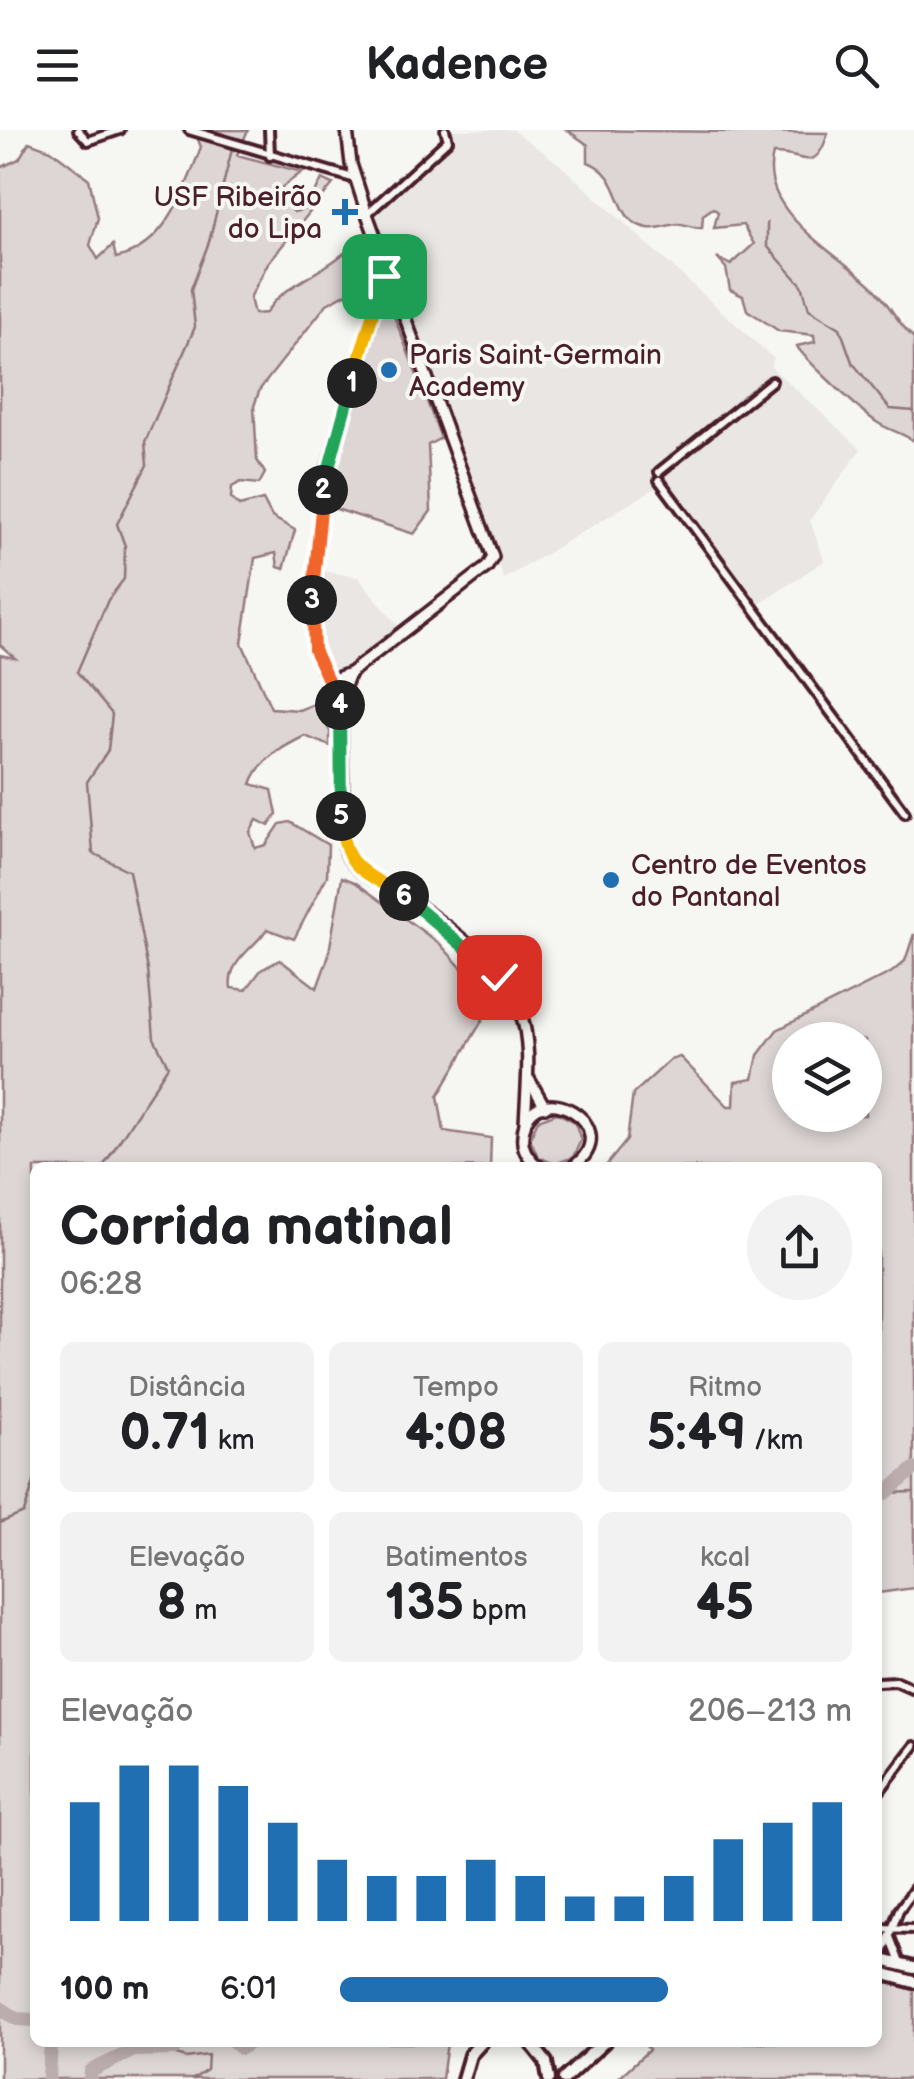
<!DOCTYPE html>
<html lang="pt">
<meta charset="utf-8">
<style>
body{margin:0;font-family:"Balsamiq Sans",sans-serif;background:#f2f2f2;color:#202124;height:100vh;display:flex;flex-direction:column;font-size:38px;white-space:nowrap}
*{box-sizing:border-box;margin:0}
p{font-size:32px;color:#757577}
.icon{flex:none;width:55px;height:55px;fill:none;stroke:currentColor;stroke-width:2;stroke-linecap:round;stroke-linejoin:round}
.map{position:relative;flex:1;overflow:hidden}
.sheet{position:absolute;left:30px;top:1032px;width:852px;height:885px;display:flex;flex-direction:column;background:#fff;border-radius:15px;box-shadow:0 5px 15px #0003}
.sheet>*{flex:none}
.tools{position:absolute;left:772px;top:892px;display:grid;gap:20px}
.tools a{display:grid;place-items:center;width:110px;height:110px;border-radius:50%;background:#fff;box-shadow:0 5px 15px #0003;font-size:50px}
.pin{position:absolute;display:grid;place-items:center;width:85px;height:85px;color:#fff;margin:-42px;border-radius:20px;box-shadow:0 5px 15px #0006}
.km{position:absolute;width:50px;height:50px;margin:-25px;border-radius:50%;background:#222;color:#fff;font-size:28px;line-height:50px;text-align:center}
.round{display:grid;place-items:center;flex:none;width:105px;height:105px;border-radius:52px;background:#f2f2f2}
.head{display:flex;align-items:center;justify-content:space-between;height:170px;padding:0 30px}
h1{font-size:55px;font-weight:600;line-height:75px}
.stats{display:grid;grid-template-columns:repeat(3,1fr);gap:15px;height:170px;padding:10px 30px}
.stats div{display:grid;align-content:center;border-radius:15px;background:#f2f2f2;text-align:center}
.stats b{font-size:50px;font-weight:600}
.stats small{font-size:28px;font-weight:400}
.stats p{font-size:28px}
.chart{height:280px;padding:20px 30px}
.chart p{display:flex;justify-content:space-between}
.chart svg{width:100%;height:180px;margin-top:10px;stroke:#1f6fb2;stroke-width:6}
ul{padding:0 30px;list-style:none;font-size:32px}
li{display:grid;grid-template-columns:160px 120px 1fr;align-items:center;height:75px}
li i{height:25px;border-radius:12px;background:#1f6fb2}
header{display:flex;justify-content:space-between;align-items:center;height:130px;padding:0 30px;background:#fff;font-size:45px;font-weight:600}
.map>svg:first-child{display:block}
.built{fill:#e9e6e3}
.green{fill:#ddd6d5;stroke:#947a80;stroke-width:2.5;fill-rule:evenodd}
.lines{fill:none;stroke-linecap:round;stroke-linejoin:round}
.stream{stroke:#8e747a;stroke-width:2.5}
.river{stroke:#bbadae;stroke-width:14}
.minor-casing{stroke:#4a1f2b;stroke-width:14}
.secondary-casing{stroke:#4a1f2b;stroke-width:16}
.trunk-casing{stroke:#4a1f2b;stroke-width:18}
.minor{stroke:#f6f6f2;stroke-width:6}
.secondary{stroke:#f6f6f2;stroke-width:9}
.trunk{stroke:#f6f6f2;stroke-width:10}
.split-1-casing{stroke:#fff;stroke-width:20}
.split-2-casing{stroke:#fff;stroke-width:20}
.split-3-casing{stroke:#fff;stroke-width:20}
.split-4-casing{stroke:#fff;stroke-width:20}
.split-5-casing{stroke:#fff;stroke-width:20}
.split-6-casing{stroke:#fff;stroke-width:20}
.split-7-casing{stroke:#fff;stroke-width:20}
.split-1{stroke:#f5b400;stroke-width:12}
.split-2{stroke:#22a559;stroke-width:12}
.split-3{stroke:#f0652b;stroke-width:12}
.split-4{stroke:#f0652b;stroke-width:12}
.split-5{stroke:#22a559;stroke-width:12}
.split-6{stroke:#f5b400;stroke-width:12}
.split-7{stroke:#22a559;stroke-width:12}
.poi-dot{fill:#1f6fb2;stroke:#f6f6f2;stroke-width:4}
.labels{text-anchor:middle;stroke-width:8;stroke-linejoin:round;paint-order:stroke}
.poi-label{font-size:28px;fill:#4a1f2b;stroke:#f6f6f2;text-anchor:start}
</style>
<header><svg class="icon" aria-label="menu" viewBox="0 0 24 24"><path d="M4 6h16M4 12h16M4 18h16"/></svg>Kadence<svg class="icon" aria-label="search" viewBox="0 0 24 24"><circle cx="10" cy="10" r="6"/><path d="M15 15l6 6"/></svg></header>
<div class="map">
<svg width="914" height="1949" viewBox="0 0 914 1949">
<rect width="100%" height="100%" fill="#f6f6f2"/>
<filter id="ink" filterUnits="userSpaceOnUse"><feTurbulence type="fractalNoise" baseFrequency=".01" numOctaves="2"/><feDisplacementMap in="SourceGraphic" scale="20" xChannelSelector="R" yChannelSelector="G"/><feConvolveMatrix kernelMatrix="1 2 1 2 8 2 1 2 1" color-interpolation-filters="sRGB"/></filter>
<g filter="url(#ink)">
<g class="built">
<path d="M449,0H513L558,33L774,229L770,236L861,319L810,390L824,431L746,483L659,356L504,449L374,96L378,82L457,8Z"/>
<path d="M322,441L358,447L399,497L339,543L333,540L319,501Z"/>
</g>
<g class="green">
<path d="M183,0H248L237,25L302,42L281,58L284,71L294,82L308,78L322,49L333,54L268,133L250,168L254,184L266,183C283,152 334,141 360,107L368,113V127L347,163L327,174L260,259L254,276L257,330L265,343L259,354L241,352L232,357L231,368L239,376L263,370L272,387L295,400L284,439L278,437L276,423L255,428L242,513L271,578L299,580L314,574L330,601V616L305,606C282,617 259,630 251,654L272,660L277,684L269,696L257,690L250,702L255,718L266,715L280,694L290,692L328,715L327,746L294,809L267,799C254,819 227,831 231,858L246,860L261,840L280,830L317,858L328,828L342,747L355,752L440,814L484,863L483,889L438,966L444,1001L491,1008L490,1037L35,1038V1912L447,1913L442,1949H0V525L15,528L0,515V38L19,29L29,12L51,20L89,49L98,88L90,115L98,129L113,115L116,128C166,117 185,59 201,17L197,7Z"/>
<path d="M567,0L828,3C815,46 804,23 773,24C757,80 836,123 870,154C887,169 896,192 914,208V311C902,303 889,300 878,293C865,285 801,226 797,216L815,212L814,205L779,201L747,180L743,166L730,160L726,138L717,128L731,135L754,114L743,95L714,98L718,82L713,78L703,85L702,98C693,99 688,94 679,94C668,94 659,100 648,98C611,92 626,46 588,32V15Z"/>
<path d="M386,165L441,308L428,315L431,381L414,404L333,378V336Z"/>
<path d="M914,804V1458L878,1463V1038L605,1037L627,1010L633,964L670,930L680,927L728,976H734L735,952L753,949L758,925L777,900L892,842L905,831ZM790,910H865V985H790Z"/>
<path d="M557,983L575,992L581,1010L573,1027L555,1034L538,1027L530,1008L538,990Z"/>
<path d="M878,1846L914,1856V1949H617L649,1920L644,1913L878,1912Z"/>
</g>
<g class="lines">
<g class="stream">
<path d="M767,93V116L802,155L809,179L840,198L852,232L890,279L914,281"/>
<path d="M102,1038L168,936L154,908L148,840L129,741L93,723L87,652L108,620L112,584L77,542L108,470L124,449L125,416L117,394L147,335L145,312L195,197L191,159L209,112L233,15"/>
<path d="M886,1363L914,1362"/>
<path d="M0,1393L24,1383L35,1349"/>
<path d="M163,1920L186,1928L208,1925L207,1940L193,1949"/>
</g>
<g class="river">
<path d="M878,1361L886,1363L914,1339"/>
<path d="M0,1878L17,1889L35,1890"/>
<path d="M234,1912L241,1918L251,1912"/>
<path d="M49,1949L51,1912"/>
<path d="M90,1949L91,1941L134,1920L175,1919L178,1912"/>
</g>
<g class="minor-casing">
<g id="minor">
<path d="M78,0L88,11L120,0"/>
<path d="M189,0L356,49"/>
<path d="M269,0L270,26"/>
<path d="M368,83L448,10L445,0"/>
<path d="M659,342L772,251"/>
<path d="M659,350L905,683"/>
<path d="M878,1552L896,1551L914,1559"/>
<path d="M878,1663L914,1616"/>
<path d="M878,1798L914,1799"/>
<path d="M890,1807L900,1833"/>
<path d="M881,1829L899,1780L914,1759"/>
</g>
</g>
<g class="secondary-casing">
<g id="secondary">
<path d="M384,129L381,161L325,346L312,466L314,520L341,581L344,716C349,743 386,754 407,768C446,796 502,834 520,881C533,916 526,960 525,996"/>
<path d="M329,551L350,543L487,437L493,427L367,84L351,34L347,0"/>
<path d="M339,572L350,543"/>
<path d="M529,949L545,977"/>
<path d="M541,1038C529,1030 521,1019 523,1004C530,940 632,996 571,1038"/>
</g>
</g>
<g class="trunk-casing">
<g id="trunk">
<path d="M878,1829L914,1838"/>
<path d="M878,1842L914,1852"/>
<path d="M530,1912L546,1932L549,1949"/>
<path d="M463,1949L470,1925L482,1912"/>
<path d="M564,1949L604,1912"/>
</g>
</g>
<use href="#minor" class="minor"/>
<use href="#secondary" class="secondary"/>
<use href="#trunk" class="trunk"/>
</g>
</g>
<g class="lines" filter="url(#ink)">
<g class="split-1-casing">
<path id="split-1" d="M352,253L384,146"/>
</g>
<g class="split-2-casing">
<path id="split-2" d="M323,360L352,253"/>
</g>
<g class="split-3-casing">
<path id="split-3" d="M312,470L323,360"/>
</g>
<g class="split-4-casing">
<path id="split-4" d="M312,470L314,520L340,575"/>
</g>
<g class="split-5-casing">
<path id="split-5" d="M340,575L341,686"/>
</g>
<g class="split-6-casing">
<path id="split-6" d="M341,686C342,739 364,741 404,766"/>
</g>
<g class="split-7-casing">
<path id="split-7" d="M404,766L499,847"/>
</g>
<use href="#split-1" class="split-1"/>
<use href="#split-2" class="split-2"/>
<use href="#split-3" class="split-3"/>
<use href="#split-4" class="split-4"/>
<use href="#split-5" class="split-5"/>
<use href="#split-6" class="split-6"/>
<use href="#split-7" class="split-7"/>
</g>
<g class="poi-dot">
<path d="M340 67h10v10h10v10h-10v10h-10v-10h-10v-10h10z"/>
<circle cx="389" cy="240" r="10"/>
<circle cx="611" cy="750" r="10"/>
</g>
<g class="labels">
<g class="poi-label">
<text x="322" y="76" text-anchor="end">USF Ribeirão<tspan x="322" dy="32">do Lipa</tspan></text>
<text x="409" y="234">Paris Saint-Germain<tspan x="409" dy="32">Academy</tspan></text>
<text x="631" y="744">Centro de Eventos<tspan x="631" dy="32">do Pantanal</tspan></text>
</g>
</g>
</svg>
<div class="tools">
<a><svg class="icon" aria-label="layers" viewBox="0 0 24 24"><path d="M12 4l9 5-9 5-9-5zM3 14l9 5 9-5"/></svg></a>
</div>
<div class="pin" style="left:384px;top:146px;background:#1e9e55"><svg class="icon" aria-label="arrive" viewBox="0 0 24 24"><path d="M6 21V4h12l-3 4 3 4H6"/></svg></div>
<div class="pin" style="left:499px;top:847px;background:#d93025"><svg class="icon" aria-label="check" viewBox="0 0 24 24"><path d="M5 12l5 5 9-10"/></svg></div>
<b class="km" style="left:352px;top:253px">1</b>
<b class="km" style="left:323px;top:360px">2</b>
<b class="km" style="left:312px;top:470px">3</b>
<b class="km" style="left:340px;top:575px">4</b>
<b class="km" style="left:341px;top:686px">5</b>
<b class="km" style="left:404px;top:766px">6</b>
<section class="sheet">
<div class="head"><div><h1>Corrida matinal</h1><p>06:28</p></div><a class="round"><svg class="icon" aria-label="share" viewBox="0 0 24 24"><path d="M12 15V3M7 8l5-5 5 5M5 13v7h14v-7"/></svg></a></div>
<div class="stats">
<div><p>Distância</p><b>0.71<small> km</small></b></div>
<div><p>Tempo</p><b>4:08</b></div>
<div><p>Ritmo</p><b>5:49<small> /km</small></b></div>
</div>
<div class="stats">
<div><p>Elevação</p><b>8<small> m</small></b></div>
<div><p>Batimentos</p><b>135<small> bpm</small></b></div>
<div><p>kcal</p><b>45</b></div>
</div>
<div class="chart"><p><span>Elevação</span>206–213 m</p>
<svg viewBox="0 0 160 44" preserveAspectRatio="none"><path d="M5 44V15M15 44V6M25 44V6M35 44V11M45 44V20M55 44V29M65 44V33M75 44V33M85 44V29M95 44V33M105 44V38M115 44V38M125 44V33M135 44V24M145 44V20M155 44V15"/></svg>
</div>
<ul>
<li><b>100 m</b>6:01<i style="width:64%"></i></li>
</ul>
</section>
</div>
